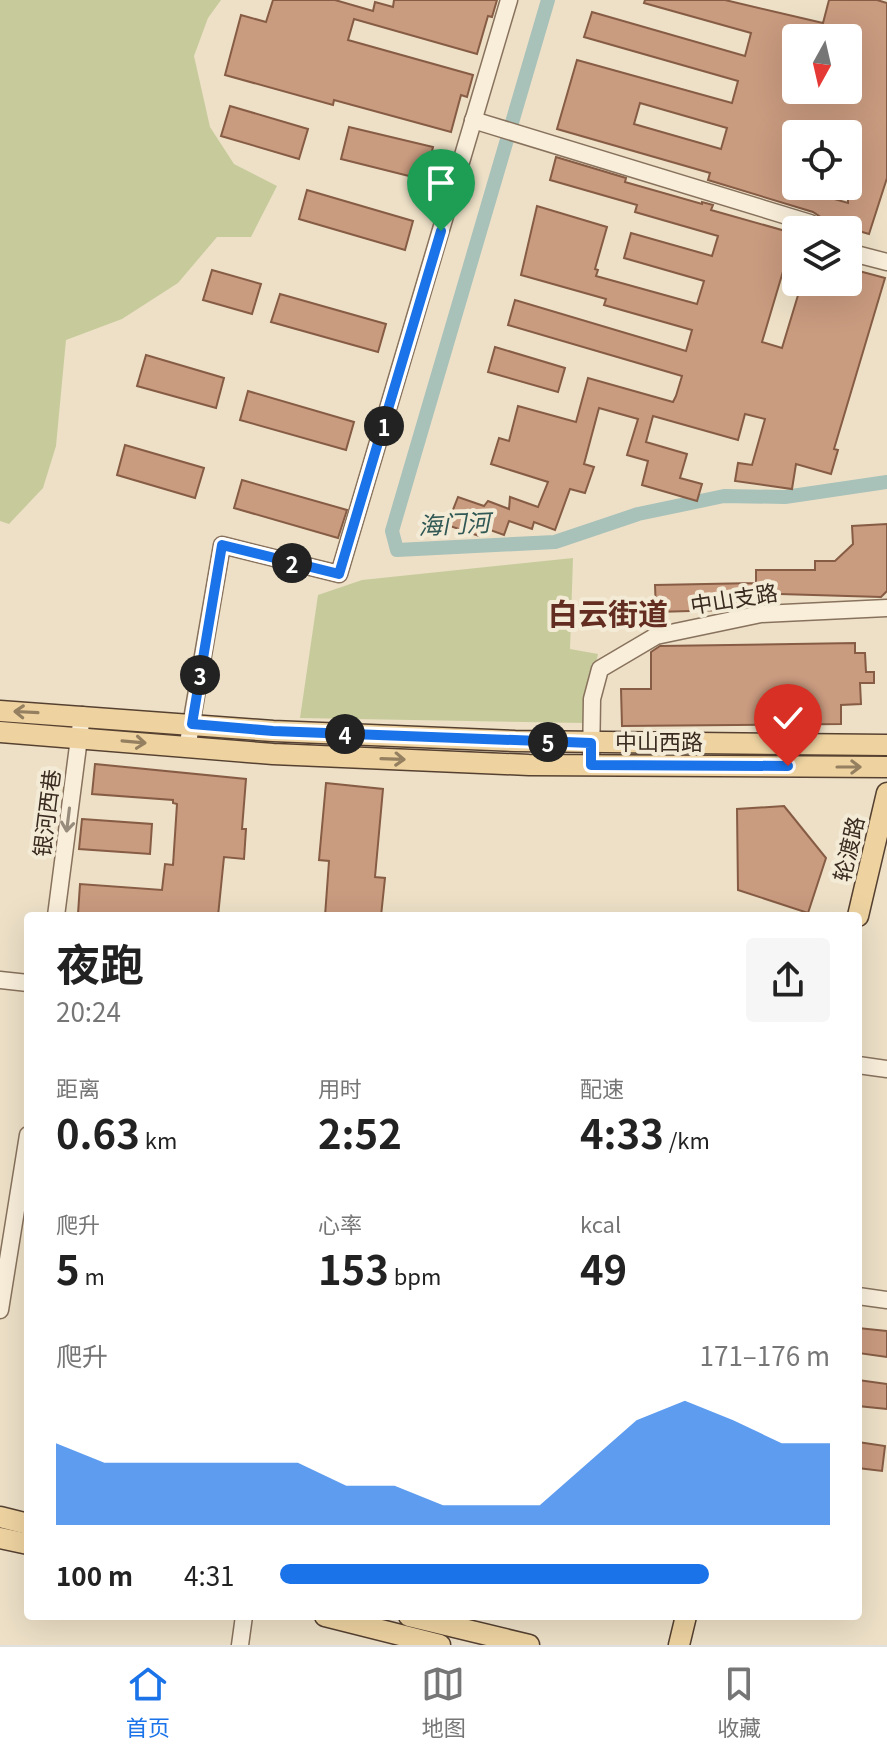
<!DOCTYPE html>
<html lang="zh">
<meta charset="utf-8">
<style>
body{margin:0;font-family:Georgia,"Noto Sans SC",serif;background:#f6f6f6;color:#222;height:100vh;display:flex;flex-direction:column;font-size:30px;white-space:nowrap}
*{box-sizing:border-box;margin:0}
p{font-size:26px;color:#767676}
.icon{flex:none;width:44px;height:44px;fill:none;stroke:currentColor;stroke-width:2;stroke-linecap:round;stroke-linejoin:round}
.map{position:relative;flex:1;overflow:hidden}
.drawer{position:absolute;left:24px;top:912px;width:838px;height:708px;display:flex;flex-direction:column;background:#fff;border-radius:8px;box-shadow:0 8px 32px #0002}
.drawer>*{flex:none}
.needle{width:52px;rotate:188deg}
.controls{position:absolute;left:782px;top:24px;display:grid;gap:16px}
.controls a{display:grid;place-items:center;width:80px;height:80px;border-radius:8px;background:#fff;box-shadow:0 8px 32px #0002;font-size:40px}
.pin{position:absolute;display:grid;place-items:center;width:68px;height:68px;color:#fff;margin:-82px -34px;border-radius:50% 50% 50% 0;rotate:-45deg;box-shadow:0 0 8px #0007}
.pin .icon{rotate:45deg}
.km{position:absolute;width:40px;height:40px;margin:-20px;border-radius:50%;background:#222;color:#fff;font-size:22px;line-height:40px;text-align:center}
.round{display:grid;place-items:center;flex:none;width:84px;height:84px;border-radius:8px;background:#f6f6f6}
.head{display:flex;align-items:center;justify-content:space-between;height:136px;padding:0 32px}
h1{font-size:44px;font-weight:700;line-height:60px}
.metrics{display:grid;grid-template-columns:repeat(3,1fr);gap:12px;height:136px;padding:8px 32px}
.metrics div{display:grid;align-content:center}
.metrics b{font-size:40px;font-weight:700}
.metrics small{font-size:22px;font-weight:400}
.metrics p{font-size:22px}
.chart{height:224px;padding:16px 32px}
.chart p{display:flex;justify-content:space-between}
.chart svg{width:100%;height:144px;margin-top:8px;fill:#1a73e8;opacity:.7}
ul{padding:0 32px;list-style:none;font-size:26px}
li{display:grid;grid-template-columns:128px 96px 1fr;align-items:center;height:60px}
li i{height:20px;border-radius:10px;background:#1a73e8}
.tab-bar{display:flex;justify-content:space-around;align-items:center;height:112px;border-top:2px solid #e0e0e0;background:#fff;font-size:22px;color:#767676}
.tab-bar a{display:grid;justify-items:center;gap:4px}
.tab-bar .selected{color:#1a73e8}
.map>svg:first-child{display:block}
.green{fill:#c7cb9b}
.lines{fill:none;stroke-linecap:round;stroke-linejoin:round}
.canal{stroke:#a8c1b9;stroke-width:14}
.building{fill:#c99b7f;stroke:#865c44;stroke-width:2;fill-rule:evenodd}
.minor-casing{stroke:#88725d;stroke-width:19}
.major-casing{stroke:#564131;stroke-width:23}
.minor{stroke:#f8eeda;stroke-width:16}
.major{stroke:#eed3a1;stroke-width:20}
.oneway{stroke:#947f60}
.oneway2{stroke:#988c7d}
.route-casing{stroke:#fff;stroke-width:16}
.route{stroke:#1a73e8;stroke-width:10}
.labels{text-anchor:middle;stroke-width:8;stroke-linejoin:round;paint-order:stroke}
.street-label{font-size:22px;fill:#392b20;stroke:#f4ebd6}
.water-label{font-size:24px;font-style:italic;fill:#305854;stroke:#f4ebd6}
.district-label{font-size:30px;font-weight:bold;fill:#632d21;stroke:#f4ebd6}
</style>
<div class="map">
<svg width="887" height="1645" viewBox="0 0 887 1645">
<rect width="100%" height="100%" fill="#ede0c7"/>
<g class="green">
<path d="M0,0H221L208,18L194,56L210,127L234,164L277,186L251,237H217L178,283L122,319L66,340L56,446L43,488L9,524L0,521Z"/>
<path d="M573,558L570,649L598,654L583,723L300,718L318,595L362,580Z"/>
</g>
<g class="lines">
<path class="canal" d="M548,0L392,531L397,550L555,542L638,514L724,496L785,497L887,482"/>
</g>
<g class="building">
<path d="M273,0H335L373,11L375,2L393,7L394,0H497L492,17L488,16L477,54L354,19L348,40L473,75L467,97L461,95L451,132L334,100L333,105L225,75L241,15L266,22Z"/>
<path d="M645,0H725L823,23L829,0H877L887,3V178L869,234L828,222L813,212L708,180L710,173L557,129L577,60L732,103L738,81L584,37L592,12L745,56L751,33L644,3ZM796,38H848V90H796ZM640,103L727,128L721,149L634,124ZM796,127L822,134H848V203L796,188Z"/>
<path d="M230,106L308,129L299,159L221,136Z"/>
<path d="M349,127L433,147L425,180L341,159Z"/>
<path d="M556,157L626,178L625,182L702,204V202L713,205L711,210L796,234L791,259L787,258L762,342L782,348L802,282H848V268L885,278L834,449L838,450L831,474L796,464L792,489L735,481L738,463L752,465L765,419L745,414L738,440L653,416L646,442L687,454L680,478L702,484L697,501L642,485L648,461L627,455L638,419L599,408L584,464L594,467L585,493L570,489L555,530L534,522L532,529L509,521L504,535L482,527L479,536L447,525L458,497L484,506L488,501L509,509L510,497L538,507L548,482L491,464L499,438L509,441L518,406L576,422L588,378L673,402L676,396L682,376L508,325L515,300L686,351L692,330L604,305L606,299L521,275L537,206L607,227L595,269L598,270L596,276L697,304L704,281L624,258L631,233L712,256L718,236L635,212L637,205L550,180Z"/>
<path d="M307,190L413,221L405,250L299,219Z"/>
<path d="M212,270L261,284L252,314L203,300Z"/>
<path d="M280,294L386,324L378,352L271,322Z"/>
<path d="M495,347L565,368L558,392L488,372Z"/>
<path d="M146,355L224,378L216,408L137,386Z"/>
<path d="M248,391L354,422L346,450L240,420Z"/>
<path d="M125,445L204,468L195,498L117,475Z"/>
<path d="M242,480L347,510L338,538L234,508Z"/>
<path d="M887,524V591L881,597L746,593L747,606L726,610L656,612L655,585L756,583V570H815V561H835L853,544L852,526Z"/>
<path d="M855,643V653H865L866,672H874V683H860L861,704L841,705V724L622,726L621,689H651V652L660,646Z"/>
<path d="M95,764L246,779L242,829H246L244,859L224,857L218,916L78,914L80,884L162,890L165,864L173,865L177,804L173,803V800L92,794Z"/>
<path d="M326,783L383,789L375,877L385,878L381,916H325L329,861L319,860Z"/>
<path d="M784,806L826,858L808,913L738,890L737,809Z"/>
<path d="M82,819L152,824L150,854L79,849Z"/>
<path d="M858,1328L887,1331V1357L858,1353Z"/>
<path d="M858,1380L887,1384V1409L858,1406Z"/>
<path d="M858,1442L885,1446L882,1471L858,1468Z"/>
</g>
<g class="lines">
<g class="minor-casing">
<g id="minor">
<path d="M473,120L810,223L820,230"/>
<path d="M848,249L856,254L887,262"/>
<path d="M189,737L222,545L339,574L509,0"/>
<path d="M591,765L592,699L600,669L656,636L761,614L887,608"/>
<path d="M56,916L82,715"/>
<path d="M0,980L28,983"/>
<path d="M858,1065L887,1069"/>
<path d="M858,1296L887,1300"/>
<path d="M0,1310L28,1135"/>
<path d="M240,1645L244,1616"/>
</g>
</g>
<g class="major-casing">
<g id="major">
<path d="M0,711L273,731L515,741L887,745"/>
<path d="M0,732L273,754L529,765L887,767"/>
<path d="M858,916L887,793"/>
<path d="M0,1517L28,1524"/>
<path d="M0,1538L28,1544"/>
<path d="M325,1616L440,1645"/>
<path d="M409,1616L529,1645"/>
<path d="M679,1645L686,1616"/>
</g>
</g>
<use href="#minor" class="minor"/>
<use href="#major" class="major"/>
</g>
<defs><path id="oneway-shaft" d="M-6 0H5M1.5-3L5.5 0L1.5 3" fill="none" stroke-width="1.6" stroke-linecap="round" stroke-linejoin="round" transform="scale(2)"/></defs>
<g class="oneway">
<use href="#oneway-shaft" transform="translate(26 712) rotate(-177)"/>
<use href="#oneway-shaft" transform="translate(134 742) rotate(5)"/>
<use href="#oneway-shaft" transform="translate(393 759) rotate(2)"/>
<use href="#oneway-shaft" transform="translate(849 767)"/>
</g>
<use class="oneway2" href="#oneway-shaft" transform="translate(68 820) rotate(97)"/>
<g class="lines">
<g class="route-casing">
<path id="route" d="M441,231L339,574L222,545L192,724L273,731L591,743V765L788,766"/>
</g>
<use href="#route" class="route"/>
</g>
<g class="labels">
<g class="street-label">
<text transform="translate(734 599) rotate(-9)" y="8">中山支路</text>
<text x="659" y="750">中山西路</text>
<text transform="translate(47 813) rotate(-83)" y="8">银河西巷</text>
<text transform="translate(849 849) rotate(-77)" y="8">轮渡路</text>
</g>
<g class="water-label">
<text transform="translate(454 525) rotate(-3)" y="8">海门河</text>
</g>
<g class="district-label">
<text x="608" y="625">白云街道</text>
</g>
</g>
</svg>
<div class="controls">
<a><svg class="needle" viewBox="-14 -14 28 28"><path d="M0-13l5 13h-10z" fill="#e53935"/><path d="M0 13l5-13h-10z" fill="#767676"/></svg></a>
<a><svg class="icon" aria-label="locate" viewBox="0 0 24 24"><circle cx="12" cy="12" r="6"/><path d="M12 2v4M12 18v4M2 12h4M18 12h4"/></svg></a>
<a><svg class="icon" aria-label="layers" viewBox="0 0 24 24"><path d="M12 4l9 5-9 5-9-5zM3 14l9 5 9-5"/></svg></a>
</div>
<div class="pin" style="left:441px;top:231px;background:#1e9e55"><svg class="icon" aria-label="arrive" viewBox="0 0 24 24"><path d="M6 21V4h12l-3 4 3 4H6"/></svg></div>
<div class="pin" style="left:788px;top:766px;background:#d93025"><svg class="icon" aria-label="check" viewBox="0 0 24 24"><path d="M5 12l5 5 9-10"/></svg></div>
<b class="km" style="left:384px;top:426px">1</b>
<b class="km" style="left:292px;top:563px">2</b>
<b class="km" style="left:200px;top:675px">3</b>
<b class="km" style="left:345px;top:734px">4</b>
<b class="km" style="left:548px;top:742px">5</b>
<section class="drawer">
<div class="head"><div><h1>夜跑</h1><p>20:24</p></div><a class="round"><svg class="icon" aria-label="share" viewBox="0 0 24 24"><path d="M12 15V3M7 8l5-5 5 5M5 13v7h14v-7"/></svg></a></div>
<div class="metrics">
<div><p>距离</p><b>0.63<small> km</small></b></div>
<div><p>用时</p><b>2:52</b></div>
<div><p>配速</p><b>4:33<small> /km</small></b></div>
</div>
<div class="metrics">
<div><p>爬升</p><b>5<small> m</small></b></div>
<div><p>心率</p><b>153<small> bpm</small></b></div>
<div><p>kcal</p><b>49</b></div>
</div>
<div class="chart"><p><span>爬升</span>171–176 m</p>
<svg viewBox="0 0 160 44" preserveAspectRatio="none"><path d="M0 44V19L10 25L20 25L30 25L40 25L50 25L60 32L70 32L80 38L90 38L100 38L110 25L120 12L130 6L140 12L150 19L160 19V44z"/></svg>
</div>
<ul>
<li><b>100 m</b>4:31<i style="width:78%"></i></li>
</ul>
</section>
</div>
<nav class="tab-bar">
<a class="selected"><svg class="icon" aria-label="home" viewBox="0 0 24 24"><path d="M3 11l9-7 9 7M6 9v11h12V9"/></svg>首页</a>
<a><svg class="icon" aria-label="map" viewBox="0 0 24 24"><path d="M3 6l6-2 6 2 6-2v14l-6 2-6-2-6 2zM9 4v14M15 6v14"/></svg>地图</a>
<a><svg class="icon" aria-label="saved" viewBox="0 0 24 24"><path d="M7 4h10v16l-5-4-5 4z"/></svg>收藏</a>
</nav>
